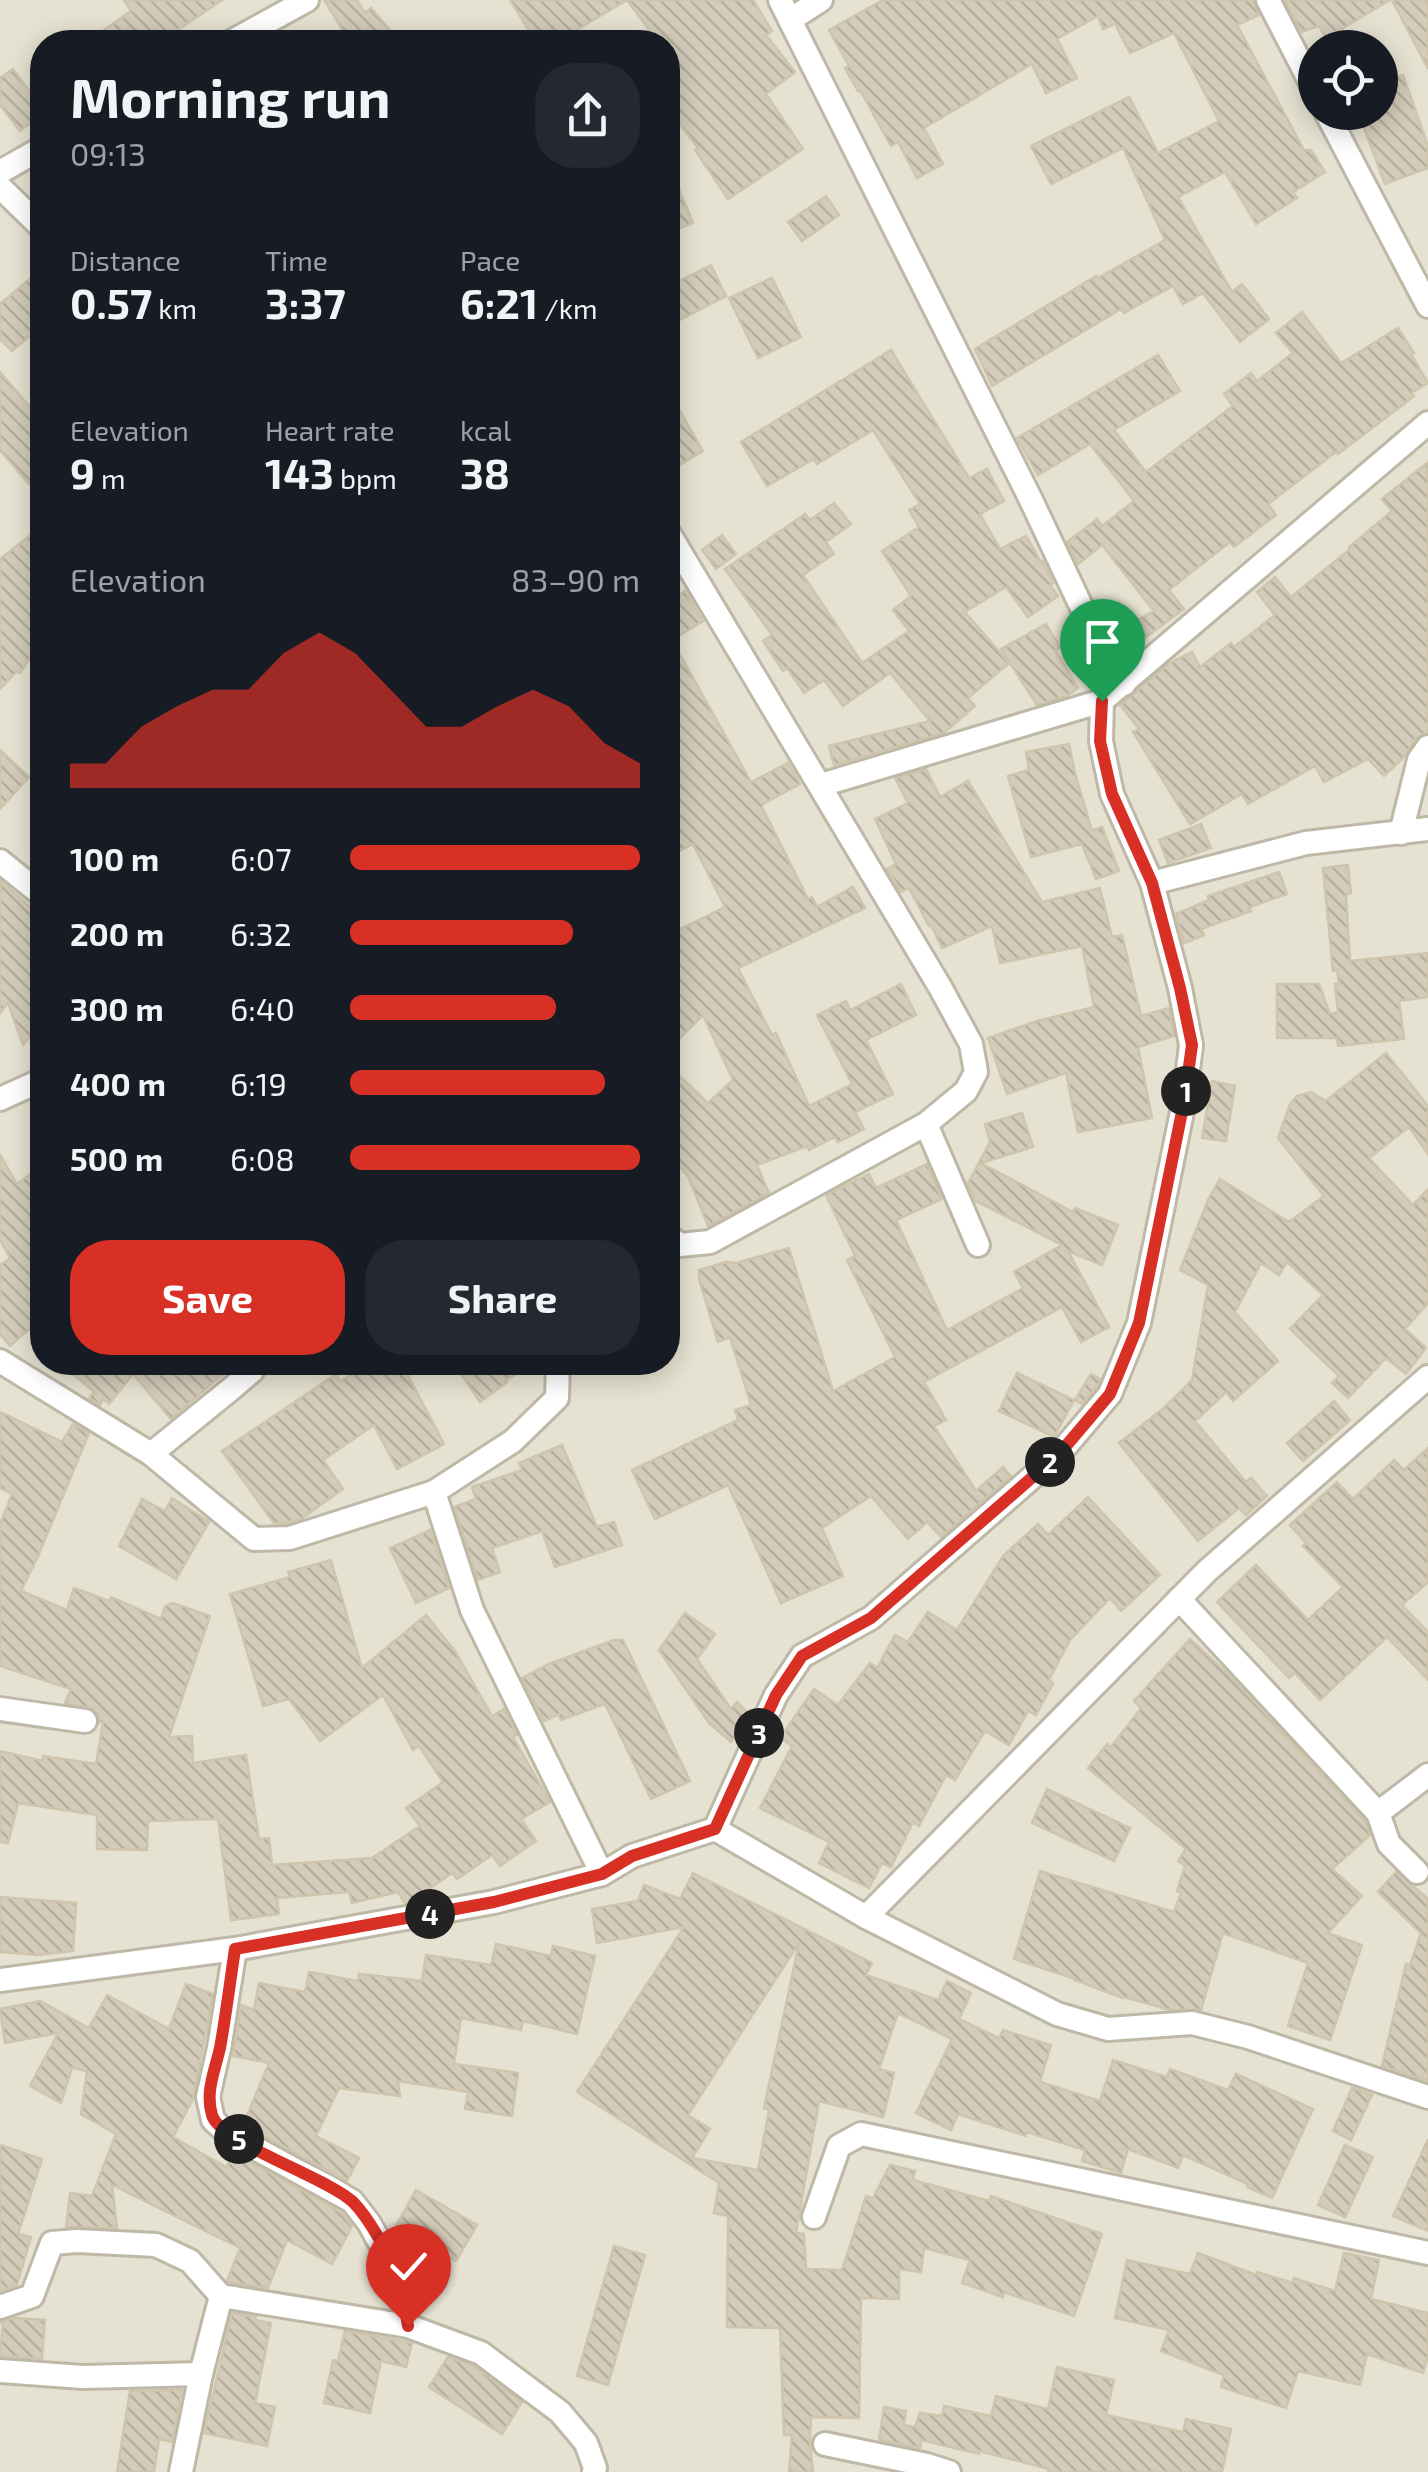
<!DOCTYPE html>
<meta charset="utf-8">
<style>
body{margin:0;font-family:"Exo 2",sans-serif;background:#242831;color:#f1f3f6;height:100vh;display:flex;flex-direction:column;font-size:38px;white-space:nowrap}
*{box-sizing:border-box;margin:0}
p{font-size:32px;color:#9ea1a6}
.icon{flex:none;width:55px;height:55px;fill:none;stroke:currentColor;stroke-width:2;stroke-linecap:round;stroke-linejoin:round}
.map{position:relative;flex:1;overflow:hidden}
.drawer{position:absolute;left:30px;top:30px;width:650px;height:1345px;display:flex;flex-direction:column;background:#171b24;border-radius:40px;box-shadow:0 5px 25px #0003}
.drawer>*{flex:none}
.fabs{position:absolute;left:1298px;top:30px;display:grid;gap:20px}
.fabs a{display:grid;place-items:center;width:100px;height:100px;border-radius:50%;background:#171b24;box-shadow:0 5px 25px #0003;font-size:50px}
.pin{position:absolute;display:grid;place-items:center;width:85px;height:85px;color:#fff;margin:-102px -42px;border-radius:50% 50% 50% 0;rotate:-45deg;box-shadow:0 0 10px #0007}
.pin .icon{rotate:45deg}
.km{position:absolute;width:50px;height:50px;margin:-25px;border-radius:50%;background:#222;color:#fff;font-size:28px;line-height:50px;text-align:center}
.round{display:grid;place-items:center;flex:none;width:105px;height:105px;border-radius:40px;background:#242831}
.summary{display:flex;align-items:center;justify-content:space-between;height:170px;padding:0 40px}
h1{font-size:55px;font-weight:700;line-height:75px}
.metrics{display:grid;grid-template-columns:repeat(3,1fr);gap:15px;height:170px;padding:10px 40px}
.metrics div{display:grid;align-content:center}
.metrics b{font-size:42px;font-weight:700}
.metrics small{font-size:28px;font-weight:400}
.metrics p{font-size:28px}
.chart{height:280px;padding:20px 40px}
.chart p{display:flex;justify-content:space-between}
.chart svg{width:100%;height:180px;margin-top:10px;fill:#d93025;opacity:.7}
.primary-button{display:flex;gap:20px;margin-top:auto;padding:20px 40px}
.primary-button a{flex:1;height:115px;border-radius:40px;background:#d93025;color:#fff;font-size:40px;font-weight:700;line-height:115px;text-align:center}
.primary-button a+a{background:#242831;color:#f1f3f6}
ul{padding:0 40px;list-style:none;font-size:32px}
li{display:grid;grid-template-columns:160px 120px 1fr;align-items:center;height:75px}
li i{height:25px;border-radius:12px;background:#d93025}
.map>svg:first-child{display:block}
.residential{fill:#e6e2d2;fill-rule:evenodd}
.building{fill:url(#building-back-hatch);stroke:#cfc5ad;stroke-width:2.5;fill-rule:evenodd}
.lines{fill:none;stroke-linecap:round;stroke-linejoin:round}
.street-casing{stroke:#beb8a7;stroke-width:28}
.street{stroke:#fff;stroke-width:22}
.route-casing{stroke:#fff;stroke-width:20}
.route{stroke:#d93025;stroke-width:12}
</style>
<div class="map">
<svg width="1428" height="2472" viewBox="0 0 1428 2472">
<defs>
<pattern id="building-back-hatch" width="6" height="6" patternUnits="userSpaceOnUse" patternTransform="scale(2.5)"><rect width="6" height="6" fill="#d4ccba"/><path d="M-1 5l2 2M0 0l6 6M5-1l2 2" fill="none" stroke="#b7b0a0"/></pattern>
</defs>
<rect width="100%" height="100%" fill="#f2efe4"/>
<path class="residential" d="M0,0H1428V2472H0ZM42,42H668V1362H42ZM1315,48H1380V112H1315Z"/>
<g class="building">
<path d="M124,0H222L160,42H87L131,11Z"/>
<path d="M324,0H357L365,13L371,8L400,42H350Z"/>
<path d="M510,0H753L772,31L766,35L795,72L766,94L803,149L728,199L695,150L698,148L668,108V42H658L627,0L556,42H536Z"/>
<path d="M883,0H1253L1259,15L1237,25L1304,150H1311L1325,172L1293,192L1297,198L1256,224L1225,172L1178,197L1232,292L1242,284L1269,319L1240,342L1203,293L1183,304L1173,286L1124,313L1121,309L992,386L975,349L1096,276L1098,278L1165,240L1123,148L1051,184L1031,146L1129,97L1158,153L1219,121L1174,33L1130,53L1115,24L1103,29L1098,16L1057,39L1077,78L1046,93L1032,64L924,128L943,164L917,178L898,142L891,146L860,90L858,91L845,68L849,66L829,30Z"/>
<path d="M1285,0H1390L1326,38L1319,26L1301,32Z"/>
<path d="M1392,0H1428V69Z"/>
<path d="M13,69L42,108V114L20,131L0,105V78Z"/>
<path d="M1403,75L1428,146V168L1385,184L1358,112H1380V83Z"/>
<path d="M668,163L693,223L668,233Z"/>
<path d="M826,196L839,215L802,241L788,222Z"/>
<path d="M711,265L726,296L668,326V287Z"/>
<path d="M31,278L42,292V326L12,351L0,339V304Z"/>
<path d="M772,278L801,337L758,358L729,298Z"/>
<path d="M1302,312L1341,363L1398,328L1414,353L1411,354L1428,383L1411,393L1414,396L1338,454L1336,452L1268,504L1276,515L1234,547L1230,542L1169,590L1184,609L1123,654L1111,634L1154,611L1102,545L1078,564L1067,542L1097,519L1102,526L1134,501L1090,444L1038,475L1017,438L1158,355L1180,391L1114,430L1146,472L1233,406L1224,394L1251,373L1257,381L1293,353L1276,333Z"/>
<path d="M891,350L969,478L987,469L1004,501L980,514L1000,549L1026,536L1041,562L1043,561L1053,583L1050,585L1058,596L1028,617L1006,587L965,612L1009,663L968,698L975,706L944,733L834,765L829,746L930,721L890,673L843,706L824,680L804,693L787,668L783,671L763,641L772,635L725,569L805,514L810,520L834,503L851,524L826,542L834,554L803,575L862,663L909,631L893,610L911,596L882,551L919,527L909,510L920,504L873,430L817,464L814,459L767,486L741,442Z"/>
<path d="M0,372L42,421V471L29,484L0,450Z"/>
<path d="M668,390L703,451L668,472Z"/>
<path d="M1428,462V732L1416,738L1404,757L1384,776L1368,759L1324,782L1315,766L1248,804L1242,794L1190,824L1133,732L1139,729L1120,705L1168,664L1192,652L1200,667L1231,643L1234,647L1275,615L1257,592L1275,577L1291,597L1350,549L1349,547L1392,511L1382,499Z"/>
<path d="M32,534L42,546V641L20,673L17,671L0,689V559Z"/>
<path d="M722,535L736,554L716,569L702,550Z"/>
<path d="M685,591L703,621L672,640L751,782L788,763L800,784L763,804L762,807L808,899L812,897L817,907L853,887L865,908L738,968L772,1035L776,1033L809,1106L852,1084L817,1015L846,1001L850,1010L901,984L916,1015L866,1040L893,1094L855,1112L864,1129L838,1142L835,1137L809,1150L807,1146L757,1165L769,1193L708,1226L688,1176L668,1154V1065L708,1103L733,1080L703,1015L668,1050V935L725,907L693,844L675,853L668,839V602Z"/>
<path d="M1046,624L1060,647L1055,650L1078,688L1067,696L1037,705L1001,649Z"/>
<path d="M1069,744L1075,773L1092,831L1102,827L1119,871L1096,879L1082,844L1031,857L1008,776L1029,770L1026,752Z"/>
<path d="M0,750L29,777L0,809Z"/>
<path d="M926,769L940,797L968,781L1042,902L1100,888L1112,937L1122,935L1141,1016L1169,1008L1174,1036L1138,1047L1152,1118L1078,1132L1066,1073L1007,1094L988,1038L1037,1021L1094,1007L1082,946L1000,963L992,926L942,948L931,925L929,926L909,888L901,892L887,869L896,864L875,819L908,803L895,778Z"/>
<path d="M1201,824L1211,848L1168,863L1159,840Z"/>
<path d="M1348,865L1351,893L1346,894L1350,961L1428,953V997L1399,1001L1404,1039L1338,1046L1337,1038H1277V984H1319L1330,1014L1338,1012L1335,984H1339L1337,970L1333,971L1323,868Z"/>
<path d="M1279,872L1287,894L1250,907L1251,911L1201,929L1204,935L1184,943L1176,914L1209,900L1208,896Z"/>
<path d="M0,880L42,918V1022L23,1045L8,1003L0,1013Z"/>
<path d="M1386,1053L1428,1106V1154L1409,1127L1369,1158L1413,1205L1428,1189V1303L1405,1329L1426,1348L1406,1374L1386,1358L1348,1398L1332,1383L1339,1376L1290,1329L1323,1295L1287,1262L1279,1275L1261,1263L1235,1312L1278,1361L1233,1401L1226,1392L1195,1421L1246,1482L1251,1478L1267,1496L1246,1515L1239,1508L1198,1541L1119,1443L1165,1407L1192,1380L1208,1285L1180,1270L1208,1200L1220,1179L1289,1222L1324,1196L1278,1138L1290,1104L1297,1096L1311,1092L1326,1101Z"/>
<path d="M1212,1081L1235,1086L1226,1141L1202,1138Z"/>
<path d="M1022,1113L1033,1147L981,1163L1073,1212L1075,1208L1118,1225L1102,1265L1068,1251L1109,1327L1081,1342L1062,1307L924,1382L946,1420L934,1426L976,1491L1003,1467L1011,1476L941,1537L927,1522L908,1539L871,1496L822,1528L843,1576L781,1603L728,1485L655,1519L632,1470L738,1420L735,1410L751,1405L730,1337L718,1342L699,1279V1270L726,1262L736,1263L789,1248L833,1391L895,1357L847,1260L855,1256L826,1195L869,1174L876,1188L927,1164L942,1199L896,1220L947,1330L1023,1288L1014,1272L1062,1245L976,1201L968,1183L990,1142L985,1124Z"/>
<path d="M0,1155L17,1184L42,1166V1318L10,1346L0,1334V1265L10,1258L0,1240Z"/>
<path d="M58,1362H237L171,1419L133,1374L109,1404L103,1399L100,1405L89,1398L93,1393L98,1395Z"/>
<path d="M375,1362H401L444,1444L397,1469L374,1425L323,1460L343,1489L301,1519L287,1523H274L222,1451L336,1374L340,1381Z"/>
<path d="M453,1362H535L506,1380L507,1382L480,1402Z"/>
<path d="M1017,1373L1074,1400L1054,1437L999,1411Z"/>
<path d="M1091,1374L1100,1379L1097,1386L1082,1404L1075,1400Z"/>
<path d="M1334,1401L1350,1420L1303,1461L1287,1443Z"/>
<path d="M0,1412L62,1442L73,1424L89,1433L39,1554L21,1591L67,1610L74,1588L109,1601L111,1597L161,1619L165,1606L173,1603L210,1616L169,1737L192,1736L193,1763L246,1755L259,1839L269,1838L272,1865L372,1858L420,1826L406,1808L443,1782L419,1746L413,1750L383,1695L320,1741L289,1699L263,1706L230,1594L290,1577L288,1572L331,1560L362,1668L426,1615L455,1651L492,1716L504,1709L517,1735L513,1737L550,1802L521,1819L536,1841L500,1866L492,1855L457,1879L452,1873L410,1902L405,1903L398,1892L352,1903L349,1892L277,1898L279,1914L231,1920L218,1819L148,1821L147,1850L97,1849V1815L18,1803L8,1843L0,1842V1751L43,1761V1756L96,1764L103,1723L100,1722L98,1715L93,1709L65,1703L71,1689L0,1666V1524L12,1494L0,1488Z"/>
<path d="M562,1445L597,1527L614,1522L622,1545L555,1567L542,1531L492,1548L500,1572L478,1580L454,1507L476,1499L472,1487L522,1470L519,1463Z"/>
<path d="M1428,1448V1582L1402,1605L1428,1632V1680L1387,1637L1320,1700L1295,1673L1289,1678L1217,1602L1256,1565L1308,1620L1343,1587L1303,1546L1306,1543L1290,1525L1337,1482L1353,1499L1394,1460L1404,1470Z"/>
<path d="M1088,1497L1160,1575L1121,1611L1110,1598L1070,1640L1049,1680L1053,1683L1036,1715L1028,1711L1009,1745L985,1731L955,1780L946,1775L919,1826L913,1822L891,1867L882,1863L869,1888L819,1863L829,1842L760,1808L792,1746L780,1738L814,1689L838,1705L870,1663L877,1668L895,1635L908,1642L928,1612L957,1630L1003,1556L1038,1524L1048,1535Z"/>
<path d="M172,1498L209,1522L176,1579L119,1546L142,1499L165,1511Z"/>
<path d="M430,1530L449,1588L416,1603L390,1548Z"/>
<path d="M685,1613L715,1634L697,1659L731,1709L737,1702L750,1715L746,1726L731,1742L709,1723L659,1650Z"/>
<path d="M1190,1639L1232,1678L1365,1821L1370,1835L1332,1869L1362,1896L1328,1933L1362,1945L1330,2040L1288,2026L1308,1963L1223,1933L1201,2010H1170L1124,1997L1123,1998L1075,1980L1076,1979L1014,1959L1040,1871L1174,1912L1181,1893L1177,1891L1185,1866L1178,1861L1186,1849L1088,1768L1107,1744L1111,1747L1141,1708L1134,1701Z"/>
<path d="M614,1640H623L690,1781L651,1799L605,1704L561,1720L559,1714L544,1721L522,1678L549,1664Z"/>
<path d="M1047,1789L1130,1828L1114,1861L1032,1823Z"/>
<path d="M1396,1872L1428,1899V2081L1382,2066L1406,1964L1410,1965L1421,1933L1378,1892Z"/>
<path d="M693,1873L872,1963L866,1975L938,2000L947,1981L971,1993L959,2019L999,2038L1003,2030L1051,2045L1040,2082L1100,2101L1113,2060L1167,2077L1170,2069L1228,2090L1236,2074L1313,2109L1272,2198L1247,2187L1248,2184L1183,2155L1178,2168L1128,2149L1121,2173L1082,2161L1085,2150L1027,2132L1026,2136L958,2114L951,2130L916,2113L952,2039L898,2013L879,2069L894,2073L883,2117L819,2101L796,2233L804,2234L806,2269L842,2270L866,2196L873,2198L890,2165L915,2171L913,2180L989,2201L991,2196L1102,2234L1074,2316L1004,2292L1003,2297L962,2283L970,2260L924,2248L921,2272L899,2269V2299L861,2298L859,2418L811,2417L810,2442L813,2472H789L792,2435H784L780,2328L727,2327L728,2216L714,2213L719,2183L577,2092L684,1927L597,1943L592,1909L638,1901L644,1885L680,1899ZM799,1943L764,2108L769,2110L758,2170L692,2158L710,2129L688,2115Z"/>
<path d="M0,1897L76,1903L73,1951L38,1955L0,1952Z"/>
<path d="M496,1944L551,1956L553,1946L595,1956L577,2034L523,2021L521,2030L461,2018L454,2064L518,2073L512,2116L465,2109L468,2092L398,2081L400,2096L339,2088L316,2136L359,2158L347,2181L249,2128L253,2121L246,2118L269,2063L233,2056L241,2005L254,2010L259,1983L305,1992L309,1972L358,1981L359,1974L422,1981L426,1955L491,1965Z"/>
<path d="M186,1984L213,1994L193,2099L173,2137L226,2167L234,2153L342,2213L352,2226L332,2264L287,2240L268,2288L229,2282L227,2281L240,2248L112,2185L117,2228L66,2227L70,2193L92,2196L116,2134L81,2114L87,2071L72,2068L61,2103L30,2086L58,2033L5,2043L0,2009L40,2001L89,2028L107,1995L169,2029Z"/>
<path d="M1352,2088L1372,2095L1351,2140L1333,2131Z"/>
<path d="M1428,2139V2231L1393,2216Z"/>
<path d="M0,2145L42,2159L18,2234L31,2237L17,2285L0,2291Z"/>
<path d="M1345,2145L1373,2157L1345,2217L1318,2205Z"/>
<path d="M416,2190L477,2225L456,2261L396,2226Z"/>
<path d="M614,2246L645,2255L608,2385L577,2376Z"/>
<path d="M1198,2253L1256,2275L1257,2272L1293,2283L1294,2278L1335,2291L1344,2253L1379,2260L1371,2299L1428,2313V2357L1423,2373L1367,2354L1360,2385L1298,2371L1286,2408L1221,2387L1224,2375L1161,2351L1169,2330L1115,2318L1127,2260L1190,2274Z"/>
<path d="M232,2313L256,2317L255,2320L271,2323L255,2403L275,2407L267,2446L204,2433Z"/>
<path d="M14,2318L45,2320L42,2359L0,2356L3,2323L0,2322Z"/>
<path d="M345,2331L412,2343L406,2367L381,2361L370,2413L324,2403L333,2360L338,2361Z"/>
<path d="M448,2357L474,2366L522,2402L502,2434L429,2387Z"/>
<path d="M1057,2367L1114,2380L1106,2415L1183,2432L1186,2419L1231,2429L1222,2472H1048L1049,2469L979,2451V2454L921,2440L920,2448L879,2440L884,2407L906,2411L904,2425L915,2427L920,2413L942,2416L944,2406L991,2416L996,2396L1048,2409Z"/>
<path d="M180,2390H182L172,2442L159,2439L154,2472H117L130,2391Z"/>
</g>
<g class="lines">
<g class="street-casing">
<g id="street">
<path d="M780,0L1031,500L1098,642L1124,684"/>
<path d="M1268,0L1315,91"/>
<path d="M790,20L821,0"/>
<path d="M231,42L307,0"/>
<path d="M1326,112L1428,306"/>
<path d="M0,172L42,148"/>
<path d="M0,187L42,228"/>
<path d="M668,532L940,987L971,1044L976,1072L966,1091L926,1124L710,1242L680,1245L668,1236"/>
<path d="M821,785L1102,701"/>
<path d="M1401,833L1419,760L1428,747"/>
<path d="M0,861L42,895"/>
<path d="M1152,883L1306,843L1428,829"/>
<path d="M0,1099L42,1080"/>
<path d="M926,1124L978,1245"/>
<path d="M0,1361L151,1454L254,1539L290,1538L434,1492L513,1441L557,1398L558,1362"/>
<path d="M151,1454L231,1389L252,1371L256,1362"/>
<path d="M434,1492L472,1610L602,1874"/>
<path d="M1179,1599L1378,1813L1389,1844L1417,1872"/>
<path d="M0,1709L85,1721"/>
<path d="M1378,1813L1428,1775"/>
<path d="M715,1829L866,1917L1057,2014L1108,2029L1192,2023L1248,2037L1428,2097"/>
<path d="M866,1917L1207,1571L1428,1377"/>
<path d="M235,1949L219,2048L208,2097L213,2120L225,2131L253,2147L352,2201L369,2223L398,2276L408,2326L481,2353L560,2412L586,2443L595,2468L594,2472"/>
<path d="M0,1980L235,1949L494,1902L602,1874L632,1856L715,1829L776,1695L802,1656L871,1618L1060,1453L1110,1394L1139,1323L1184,1102L1191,1045L1180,988L1152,883L1112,794L1101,741L1102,701L1428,423"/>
<path d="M814,2217L839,2146L861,2134L1428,2253"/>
<path d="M0,2307L32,2296L52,2243L77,2241L156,2245L190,2261L221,2296L408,2326"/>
<path d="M0,2371L83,2377L201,2374"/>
<path d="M825,2444L927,2465L949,2472"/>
<path d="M181,2472L201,2374L221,2296"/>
</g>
</g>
<use href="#street" class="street"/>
</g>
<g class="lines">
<g class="route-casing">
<path id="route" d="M408,2326C405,2309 403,2290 397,2274C388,2253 369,2218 353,2202C326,2177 220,2143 212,2115C205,2092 215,2070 220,2048C226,2015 230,1982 235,1949L494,1902L602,1874L632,1856L715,1829L776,1695L802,1656L871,1618L1060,1453L1110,1394L1139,1323L1184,1102L1192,1045L1180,988L1152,883L1112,794L1100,741L1102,701"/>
</g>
<use href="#route" class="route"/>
</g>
</svg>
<div class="fabs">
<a><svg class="icon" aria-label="locate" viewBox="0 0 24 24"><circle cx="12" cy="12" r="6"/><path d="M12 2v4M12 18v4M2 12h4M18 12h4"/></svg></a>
</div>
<div class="pin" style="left:1102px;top:701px;background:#1e9e55"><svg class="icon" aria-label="arrive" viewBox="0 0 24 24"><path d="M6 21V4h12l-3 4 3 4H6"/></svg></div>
<div class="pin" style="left:408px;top:2326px;background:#d93025"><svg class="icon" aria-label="check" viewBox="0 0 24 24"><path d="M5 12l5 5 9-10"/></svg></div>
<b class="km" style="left:1186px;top:1091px">1</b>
<b class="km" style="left:1050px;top:1462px">2</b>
<b class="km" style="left:759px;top:1733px">3</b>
<b class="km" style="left:430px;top:1914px">4</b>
<b class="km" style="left:239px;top:2139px">5</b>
<section class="drawer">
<div class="summary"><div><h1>Morning run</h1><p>09:13</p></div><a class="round"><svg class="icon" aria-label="share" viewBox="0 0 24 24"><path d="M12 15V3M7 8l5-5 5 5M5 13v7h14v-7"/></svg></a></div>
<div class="metrics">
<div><p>Distance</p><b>0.57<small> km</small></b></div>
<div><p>Time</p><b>3:37</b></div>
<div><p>Pace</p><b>6:21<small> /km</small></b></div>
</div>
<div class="metrics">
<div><p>Elevation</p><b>9<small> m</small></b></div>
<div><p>Heart rate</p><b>143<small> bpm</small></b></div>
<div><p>kcal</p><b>38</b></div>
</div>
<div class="chart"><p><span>Elevation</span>83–90 m</p>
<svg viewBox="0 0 160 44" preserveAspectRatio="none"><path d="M0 44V38L10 38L20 29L30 24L40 20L50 20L60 11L70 6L80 11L90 20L100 29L110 29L120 24L130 20L140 24L150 33L160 38V44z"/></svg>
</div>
<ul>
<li><b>100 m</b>6:07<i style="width:100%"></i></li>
<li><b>200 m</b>6:32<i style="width:77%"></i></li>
<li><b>300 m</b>6:40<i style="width:71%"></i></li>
<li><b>400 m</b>6:19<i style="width:88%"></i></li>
<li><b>500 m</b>6:08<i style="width:100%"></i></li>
</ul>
<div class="primary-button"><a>Save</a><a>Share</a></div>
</section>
</div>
